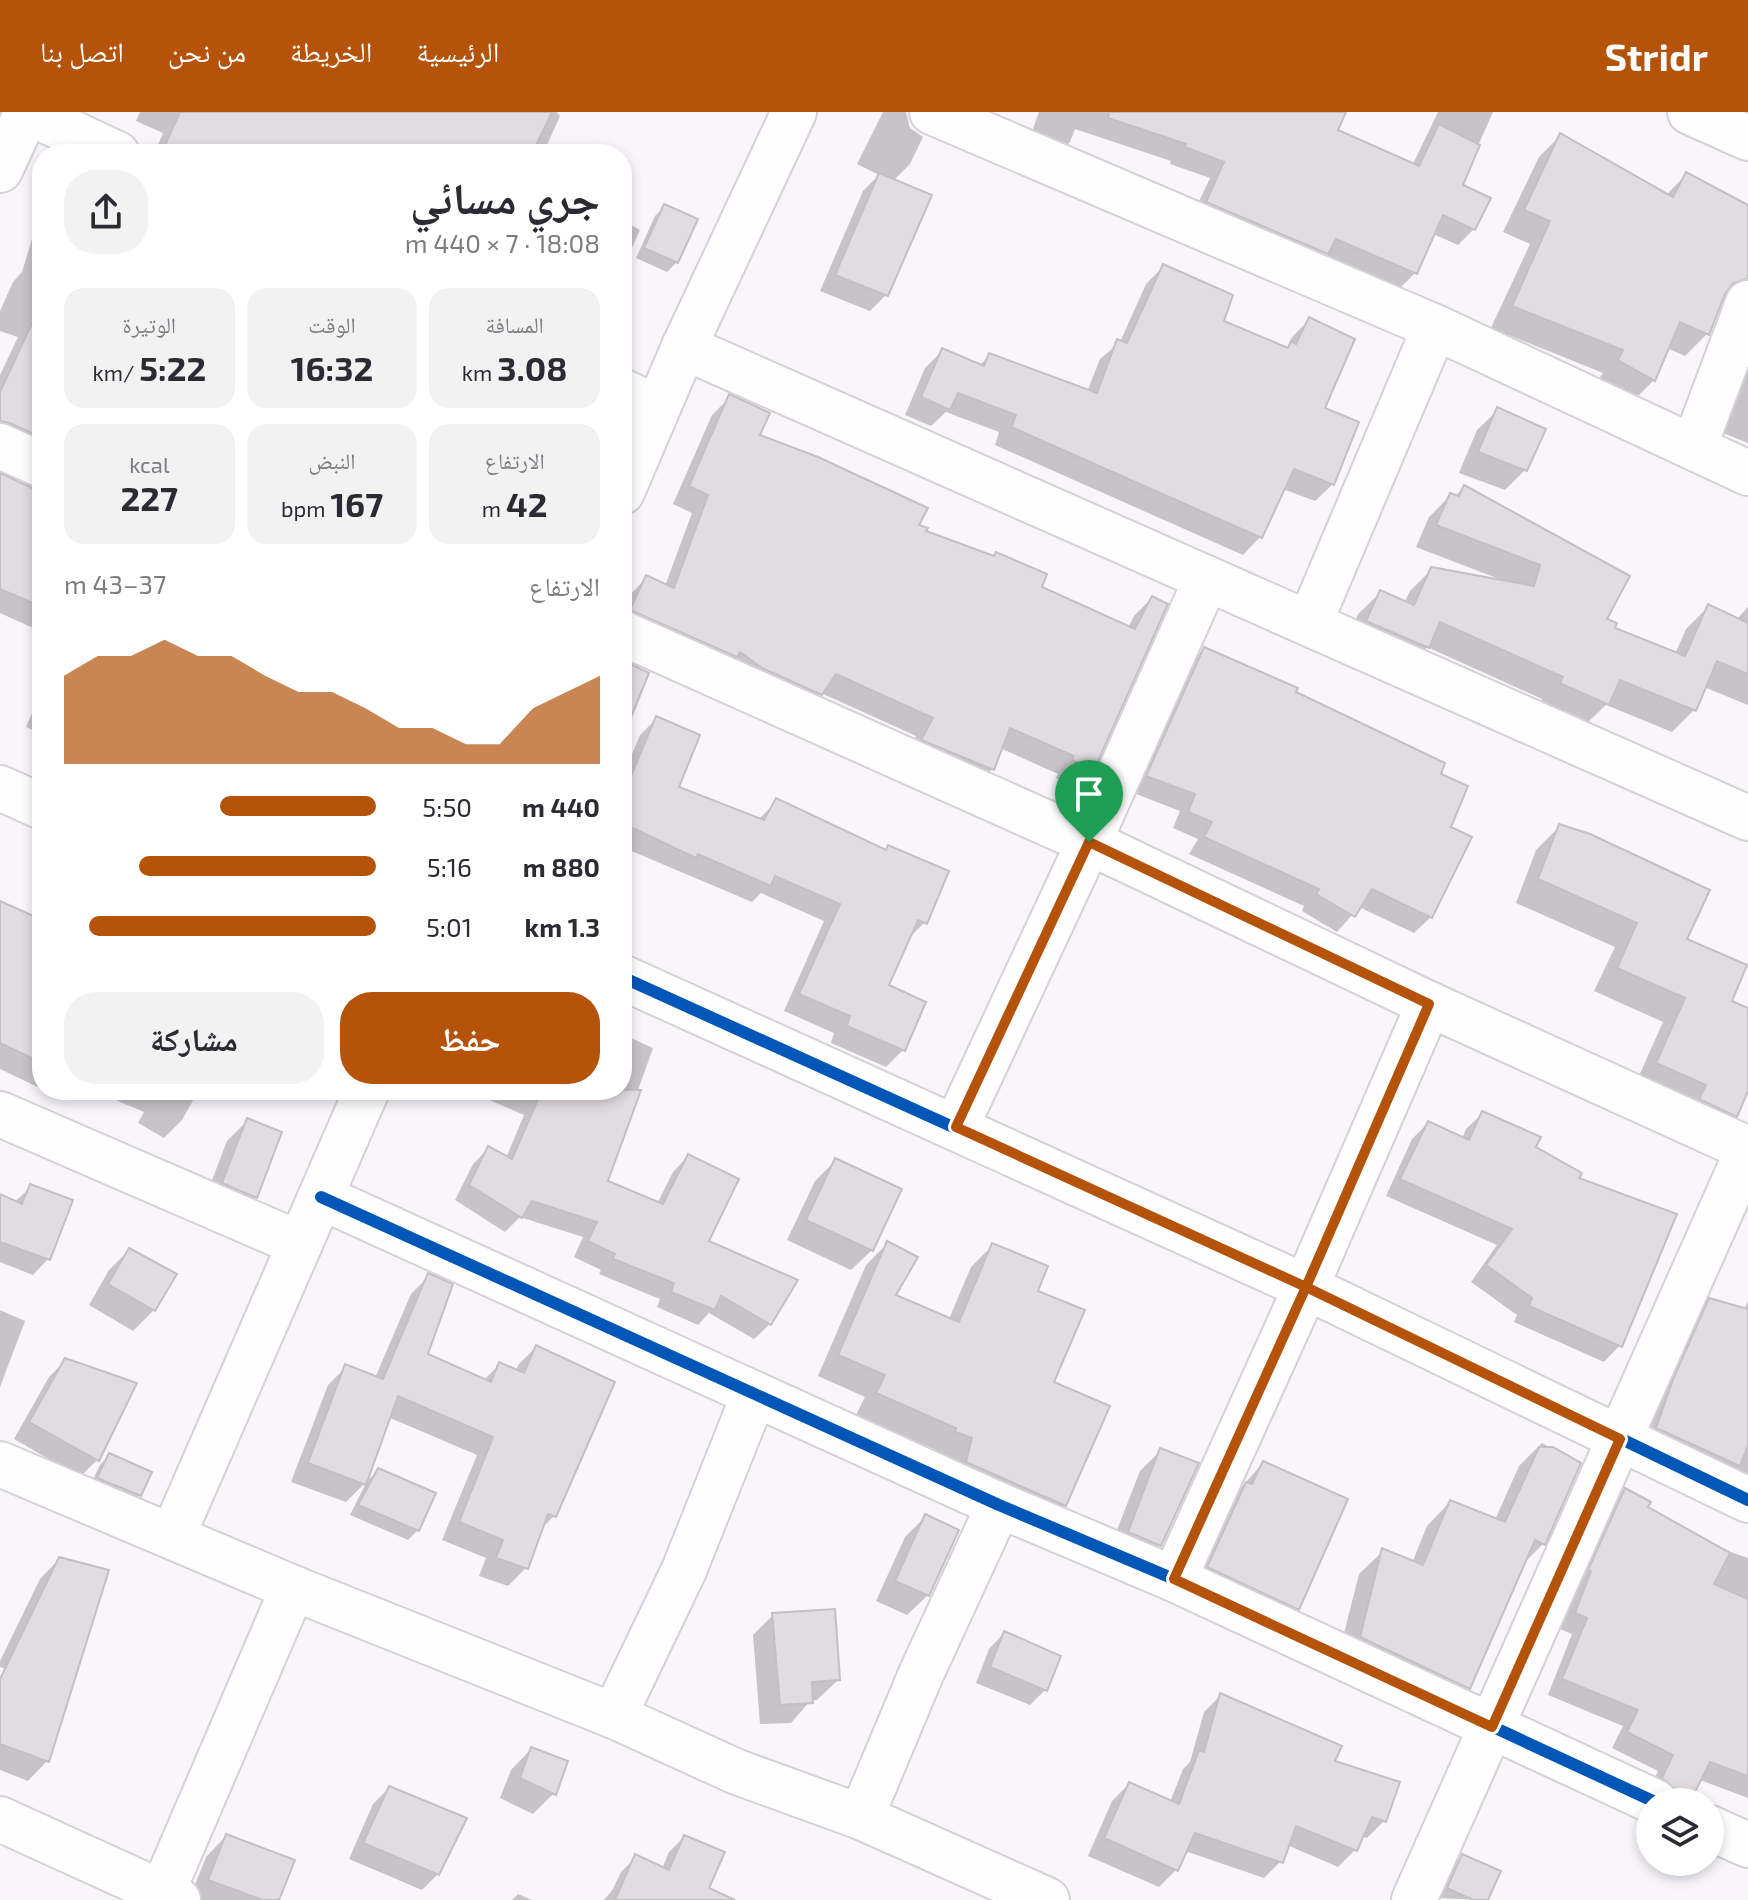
<!DOCTYPE html>
<html lang="ar">
<meta charset="utf-8">
<style>
body{margin:0;font-family:"Exo 2","Noto Naskh Arabic",sans-serif;background:#f2f2f3;color:#2b2b33;direction:rtl;height:100vh;display:flex;flex-direction:column;font-size:30px;white-space:nowrap}
*{box-sizing:border-box;margin:0}
p{font-size:26px;color:#7c7c81}
.icon{flex:none;width:44px;height:44px;fill:none;stroke:currentColor;stroke-width:2;stroke-linecap:round;stroke-linejoin:round}
.map{position:relative;flex:1;overflow:hidden;direction:ltr}
.drawer{position:absolute;left:32px;top:32px;width:600px;height:956px;display:flex;flex-direction:column;background:#fff;border-radius:32px;box-shadow:0 4px 12px #0003;direction:rtl}
.drawer>*{flex:none}
.buttons{position:absolute;left:1636px;top:1676px;display:grid;gap:16px}
.buttons a{display:grid;place-items:center;width:88px;height:88px;border-radius:50%;background:#fff;box-shadow:0 4px 12px #0003;font-size:40px}
.pin{position:absolute;display:grid;place-items:center;width:68px;height:68px;color:#fff;margin:-82px -34px;border-radius:50% 50% 50% 0;rotate:-45deg;box-shadow:0 0 8px #0007}
.pin .icon{rotate:45deg}
.round{display:grid;place-items:center;flex:none;width:84px;height:84px;border-radius:32px;background:#f2f2f3}
.overview{display:flex;align-items:center;justify-content:space-between;height:136px;padding:0 32px}
h1{font-size:44px;font-weight:700;line-height:60px}
.stats{display:grid;grid-template-columns:repeat(3,1fr);gap:12px;height:136px;padding:8px 32px}
.stats div{display:grid;align-content:center;border-radius:20px;background:#f2f2f3;text-align:center}
.stats b{font-size:34px;font-weight:700}
.stats small{font-size:22px;font-weight:400}
.stats p{font-size:22px}
.chart{height:224px;padding:16px 32px}
.chart p{display:flex;justify-content:space-between}
.chart svg{width:100%;height:144px;margin-top:8px;fill:#b45309;opacity:.7}
.primary-button{display:flex;gap:16px;margin-top:auto;padding:16px 32px}
.primary-button a{flex:1;height:92px;border-radius:32px;background:#b45309;color:#fff;font-size:32px;font-weight:700;line-height:92px;text-align:center}
.primary-button a+a{background:#f2f2f3;color:#2b2b33}
ul{padding:0 32px;list-style:none;font-size:26px}
li{display:grid;grid-template-columns:128px 96px 1fr;align-items:center;height:60px}
li i{height:20px;border-radius:10px;background:#b45309}
header{display:flex;align-items:center;gap:48px;box-sizing:border-box;height:112px;padding:0 40px;background:#b45309;color:#fff}
header strong{font-size:38px}
nav{display:flex;gap:44px;margin-inline-start:auto;font-size:28px}
.map>svg:first-child{display:block}
.shadow{fill:#0003}
.building{fill:#e1dcdf;stroke:#c3bfc2;stroke-width:2}
.lines{fill:none;stroke-linecap:round;stroke-linejoin:round}
.street-casing{stroke:#d4d2d7;stroke-width:48}
.secondary-casing{stroke:#d4d2d7;stroke-width:48}
.street{stroke:#fefefe;stroke-width:44}
.secondary{stroke:#fefefe;stroke-width:44}
.cycleway-casing{stroke:#fff;stroke-width:17}
.cycleway{stroke:#0057b8;stroke-width:12}
.route-casing{stroke:#fff;stroke-width:16}
.route{stroke:#b45309;stroke-width:10}
</style>
<header>
<strong>Stridr</strong>
<nav><a>الرئيسية</a><a>الخريطة</a><a>من نحن</a><a>اتصل بنا</a></nav>
</header>
<div class="map">
<svg width="1748" height="1788" viewBox="0 0 1748 1788">
<rect width="100%" height="100%" fill="#f8f5fb"/>
<g class="shadow">
<path d="M140,0H557L560,4L543,42H154L163,21L136,9Z"/>
<path d="M883,0H906L910,16L923,25L910,52L893,69L886,183L870,199L820,179L863,79L879,63L857,52Z"/>
<path d="M1039,0H1229L1412,54L1438,0H1493L1460,74L1474,117L1458,133L1433,122L1415,161L1399,177L1191,106L1210,66L1170,52L1171,49L1075,17L1070,30L1054,46L1026,36Z"/>
<path d="M1561,23L1666,83L1687,62L1748,95V132L1723,181L1708,221L1685,244L1667,236L1654,268L1632,290L1597,270L1603,261L1491,216L1530,132L1503,120L1539,45Z"/>
<path d="M42,94V308L39,316L21,333H0V263L18,225L0,219V199L13,170L22,160Z"/>
<path d="M664,95L677,150L667,160L636,146L655,104Z"/>
<path d="M622,108L640,118L622,158Z"/>
<path d="M1164,154L1221,210L1286,238L1292,225L1309,208L1333,372L1315,389L1283,377L1260,425L1243,443L995,333L999,320L946,300L931,314L905,303L925,256L943,238L979,254L990,243L1087,280L1100,247L1120,230L1146,172Z"/>
<path d="M1748,232V331L1715,318Z"/>
<path d="M730,285L758,325L916,414L924,420L1039,476L1128,516L1134,504L1152,486L1092,656L1074,674L1056,666L1058,662L1000,636L992,657L974,675L905,646L916,624L821,581L802,600L622,519V498L629,484L646,466L665,474L692,401L673,392L712,303Z"/>
<path d="M1498,298L1525,358L1505,378L1459,361L1477,318Z"/>
<path d="M0,363L42,391V520L0,501Z"/>
<path d="M1464,375L1612,517L1675,542L1686,517L1708,495L1736,508L1748,495V593L1704,575L1694,598L1672,620L1606,593L1585,613L1539,593L1542,587L1427,535L1405,557L1346,531L1358,502L1381,480L1404,491L1410,479L1432,457L1499,469V467L1416,435L1429,405L1451,383L1454,385Z"/>
<path d="M1204,537L1293,581L1438,663L1448,716L1431,805L1414,821L1359,795L1337,820L1302,799L1304,794L1189,742L1198,727L1173,716L1180,699L1131,680L1188,553Z"/>
<path d="M42,578V622L26,615Z"/>
<path d="M657,606L676,676L758,708L777,689L884,740L888,736L925,810L908,827L886,874L903,938L886,955L831,931L834,921L784,899L824,809L761,781L752,790L622,735V666L640,623Z"/>
<path d="M1559,715L1685,828L1729,890L1748,898V953L1727,1000L1704,1023L1634,975L1663,910L1594,879L1615,835L1516,791L1536,738Z"/>
<path d="M0,791L42,810V977L0,957Z"/>
<path d="M622,922L653,936L605,1071L657,1092L673,1060L688,1044L706,1130L770,1212L754,1227L709,1201L698,1213L657,1195L660,1187L599,1162L601,1158L574,1145L583,1125L520,1105L505,1120L455,1088L473,1052L488,1037L506,1046L524,1003L471,980L472,978H622Z"/>
<path d="M45,978H62L57,984Z"/>
<path d="M92,978H199L182,1008L164,1026L138,1011L144,1000Z"/>
<path d="M1483,1001L1576,1067L1620,1233L1604,1250L1514,1210L1517,1203L1471,1170L1497,1133L1386,1084L1412,1027L1428,1011L1462,1027L1466,1017Z"/>
<path d="M247,1009L255,1085L235,1105L203,1092L227,1029Z"/>
<path d="M835,1049L872,1138L851,1158L787,1128L815,1069Z"/>
<path d="M31,1075L48,1147L33,1163L0,1150V1103Z"/>
<path d="M888,1131L893,1184L949,1207L971,1155L993,1133L1036,1180L1051,1271L1065,1393L1043,1415L934,1341L936,1338L856,1303L865,1285L818,1264L866,1153Z"/>
<path d="M129,1138L154,1198L133,1219L89,1193L109,1158Z"/>
<path d="M429,1164L426,1243L483,1269L500,1252L516,1259L518,1253L536,1235L554,1404L541,1417L526,1456L508,1474L479,1464L486,1446L442,1428L477,1343L388,1305L364,1372L346,1390L291,1370L328,1273L346,1255L375,1266L411,1182Z"/>
<path d="M1710,1188L1744,1198L1748,1189V1384L1642,1331L1695,1204Z"/>
<path d="M0,1198L25,1209L0,1275Z"/>
<path d="M66,1248L134,1272L97,1348L80,1365L14,1327L49,1265Z"/>
<path d="M1542,1331L1579,1352L1543,1432L1522,1453L1468,1575L1445,1599L1337,1549L1359,1462L1383,1439L1412,1451L1427,1414L1450,1390L1495,1408L1519,1354Z"/>
<path d="M1160,1339V1433L1139,1454L1108,1441L1140,1359Z"/>
<path d="M109,1343L149,1361L139,1383L129,1393L89,1376L100,1353Z"/>
<path d="M1263,1351L1298,1496L1281,1513L1191,1472L1229,1389Z"/>
<path d="M379,1358L418,1418L408,1428L350,1403L367,1369Z"/>
<path d="M1625,1378L1645,1396L1716,1435L1748,1446V1686L1700,1668L1685,1690H1656L1647,1682L1658,1659L1612,1636L1623,1614L1548,1583L1572,1522L1560,1517L1609,1394Z"/>
<path d="M925,1405L928,1483L907,1503L876,1489L905,1425Z"/>
<path d="M59,1447L47,1649L28,1669L0,1658V1624L23,1564L0,1555V1549L40,1467Z"/>
<path d="M773,1503L838,1568L817,1588H811L791,1611L760,1612L753,1523Z"/>
<path d="M1004,1521L1046,1577L1030,1593L976,1571L989,1537Z"/>
<path d="M1221,1583L1333,1650L1384,1709L1367,1726L1361,1724L1355,1738L1338,1755L1287,1733L1281,1749L1264,1766L1185,1739L1176,1758L1159,1775L1088,1744L1112,1689L1129,1672L1170,1690L1183,1657L1190,1650L1204,1600Z"/>
<path d="M531,1637L554,1681L533,1702L500,1686L511,1658Z"/>
<path d="M389,1676L438,1762L422,1778L349,1747L373,1692Z"/>
<path d="M226,1724L277,1788H189L206,1745Z"/>
<path d="M684,1725L707,1788H604L613,1777L621,1760L636,1745L662,1757L669,1740Z"/>
<path d="M1462,1744L1486,1788L1438,1786L1453,1754Z"/>
<path d="M518,1782L532,1788H512Z"/>
</g>
<g class="building">
<path d="M180,0H552L532,42H161Z"/>
<path d="M1109,0H1346L1338,18L1419,54L1439,12L1480,33L1463,73L1491,86L1475,118L1443,103L1417,162L1336,127L1328,142L1206,90L1224,50L1185,35L1186,32L1108,6Z"/>
<path d="M1560,21L1673,85L1686,60L1748,93V167L1733,171L1725,182L1709,223L1680,210L1655,269L1618,248L1623,238L1512,194L1550,109L1524,98Z"/>
<path d="M879,61L932,83L888,184L835,163Z"/>
<path d="M664,92L698,107L678,151L644,136Z"/>
<path d="M1163,152L1233,183L1224,209L1288,236L1291,229L1296,232L1309,205L1355,227L1325,296L1359,310L1334,373L1294,357L1262,426L1011,315L1016,303L958,281L950,298L921,285L942,236L984,254L989,241L1097,281L1117,227L1127,231Z"/>
<path d="M42,190V326L10,311L0,309V280Z"/>
<path d="M729,282L770,301L760,323L818,345L928,396L919,413L928,416L926,419L994,444L996,440L1047,462L1042,475L1135,517L1152,484L1168,492L1094,658L1072,648L1074,644L1010,616L994,658L921,628L933,606L836,562L822,583L762,556L740,540L737,545L630,498L646,463L674,476L708,383L689,374Z"/>
<path d="M1497,295L1546,317L1527,359L1478,340Z"/>
<path d="M0,361L32,376L42,378V495L0,477Z"/>
<path d="M1464,373L1630,464L1607,507L1617,511L1615,516L1685,544L1708,492L1748,511V562L1717,549L1696,599L1620,568L1609,593L1560,571L1563,565L1440,510L1429,536L1366,509L1380,478L1414,493L1431,455L1534,474L1540,453L1436,413L1450,381L1459,384Z"/>
<path d="M1204,535L1298,576L1296,580L1445,651L1441,662L1468,674L1451,715L1472,725L1432,806L1372,777L1355,805L1316,782L1319,777L1204,725L1212,710L1188,700L1195,682L1146,664Z"/>
<path d="M622,548L649,561L623,625L622,624Z"/>
<path d="M656,604L700,623L679,675L764,708L776,686L886,738L888,733L949,759L927,812L918,808L889,873L926,890L905,939L847,914L850,904L799,882L840,792L775,764L771,774L698,742L696,746L622,711V686Z"/>
<path d="M1559,712L1590,722L1710,778L1687,827L1747,853L1732,889L1748,896V979L1737,1005L1699,987L1706,973L1656,951L1685,886L1617,856L1637,811L1538,767Z"/>
<path d="M0,789L42,808V951L0,931Z"/>
<path d="M542,978H641L608,1069L663,1092L688,1042L739,1067L709,1129L798,1168L771,1213L721,1184L715,1198L671,1180L674,1171L613,1147L615,1142L588,1129L597,1110L532,1089L522,1106L469,1073L488,1034L512,1047Z"/>
<path d="M1482,999L1541,1025L1536,1035L1582,1061L1579,1066L1677,1102L1622,1235L1529,1194L1532,1186L1486,1153L1512,1117L1400,1067L1428,1009L1469,1028Z"/>
<path d="M247,1006L282,1020L257,1086L222,1071Z"/>
<path d="M835,1046L902,1077L873,1139L806,1108Z"/>
<path d="M30,1072L73,1088L50,1148L0,1130V1082L22,1092Z"/>
<path d="M887,1129L918,1145L896,1183L959,1210L992,1131L1048,1154L1038,1179L1085,1198L1054,1270L1110,1294L1066,1394L966,1350L972,1326L955,1320L956,1316L876,1281L885,1263L838,1243Z"/>
<path d="M129,1136L177,1162L155,1199L108,1172Z"/>
<path d="M428,1161L453,1172L428,1242L491,1270L499,1250L524,1261L536,1233L615,1270L556,1405L548,1402L528,1457L496,1446L503,1428L459,1410L493,1325L398,1284L366,1373L308,1351L345,1252L383,1267Z"/>
<path d="M1709,1186L1748,1197V1333L1740,1354L1656,1316L1674,1265Z"/>
<path d="M65,1246L137,1271L99,1349L29,1310Z"/>
<path d="M1539,1335H1553L1581,1351L1545,1433L1535,1428L1470,1577L1360,1525L1382,1436L1423,1453L1450,1388L1505,1410Z"/>
<path d="M1160,1336L1199,1351L1161,1434L1128,1420Z"/>
<path d="M109,1341L152,1360L141,1384L97,1366Z"/>
<path d="M1263,1349L1348,1387L1299,1498L1207,1455L1246,1370L1252,1372Z"/>
<path d="M378,1356L436,1381L419,1419L358,1393Z"/>
<path d="M1625,1376L1651,1390L1648,1395L1730,1441L1714,1472L1748,1487V1664L1710,1650L1692,1686L1676,1678L1662,1666L1673,1643L1627,1620L1638,1598L1562,1567L1587,1506L1575,1501L1591,1459L1588,1458Z"/>
<path d="M925,1402L959,1418L929,1484L895,1469Z"/>
<path d="M59,1445L109,1458L49,1650L0,1632V1567Z"/>
<path d="M835,1497L840,1568L812,1570L813,1591L780,1593L772,1501Z"/>
<path d="M1004,1519L1061,1544L1047,1579L990,1555Z"/>
<path d="M1220,1581L1342,1634L1335,1649L1400,1670L1386,1710L1372,1705L1357,1739L1296,1714L1283,1751L1195,1721L1178,1759L1104,1726L1129,1670L1179,1692L1199,1638L1204,1640Z"/>
<path d="M531,1635L568,1649L556,1683L520,1666Z"/>
<path d="M389,1674L467,1706L439,1763L363,1731Z"/>
<path d="M226,1722L295,1748L279,1788H263L208,1768Z"/>
<path d="M684,1723L725,1740L709,1776L735,1788H615L635,1742L669,1758Z"/>
<path d="M1462,1742L1501,1759L1488,1788H1473L1447,1776Z"/>
</g>
<g class="lines">
<g class="street-casing">
<g id="street">
<path d="M28,0L117,42"/>
<path d="M932,0L1435,215L1748,361"/>
<path d="M1690,0L1748,26"/>
<path d="M0,58L27,0"/>
<path d="M684,235L1748,706"/>
<path d="M622,279L657,296"/>
<path d="M0,334L42,353"/>
<path d="M1694,335L1748,191"/>
<path d="M1310,510L1435,215"/>
<path d="M622,521L1089,730L1429,892L1748,1037"/>
<path d="M0,676L42,695"/>
<path d="M622,865L1306,1175L1748,1388"/>
<path d="M0,1002L300,1132"/>
<path d="M956,1015L1089,730L1206,468"/>
<path d="M321,1085L999,1393L1174,1467L1655,1690"/>
<path d="M1174,1467L1306,1175L1429,892"/>
<path d="M614,1604L684,1458L754,1283"/>
<path d="M861,1705L921,1562L999,1393"/>
<path d="M0,1707L178,1788"/>
<path d="M1710,1716L1748,1733"/>
<path d="M159,1788L293,1476"/>
<path d="M1414,1788L1748,1038"/>
</g>
</g>
<g class="secondary-casing">
<g id="secondary">
<path d="M622,380L684,235L794,0"/>
<path d="M0,1352L293,1476L614,1604L737,1660L861,1705L1047,1788"/>
<path d="M173,1423L367,978"/>
</g>
</g>
<use href="#street" class="street"/>
<use href="#secondary" class="secondary"/>
<g class="cycleway-casing">
<g id="cycleway">
<path d="M622,865L1306,1175L1748,1388"/>
<path d="M321,1085L999,1393L1174,1467L1655,1690"/>
</g>
</g>
<use href="#cycleway" class="cycleway"/>
</g>
<g class="lines">
<g class="route-casing">
<path id="route" d="M1089,730L1429,892L1306,1175L1174,1467L1492,1615L1620,1327L1306,1175L956,1015L1089,730"/>
</g>
<use href="#route" class="route"/>
</g>
</svg>
<div class="buttons">
<a><svg class="icon" aria-label="layers" viewBox="0 0 24 24"><path d="M12 4l9 5-9 5-9-5zM3 14l9 5 9-5"/></svg></a>
</div>
<div class="pin" style="left:1089px;top:730px;background:#1e9e55"><svg class="icon" aria-label="arrive" viewBox="0 0 24 24"><path d="M6 21V4h12l-3 4 3 4H6"/></svg></div>
<section class="drawer">
<div class="overview"><div><h1>جري مسائي</h1><p>18:08 · 7 × 440 m</p></div><a class="round"><svg class="icon" aria-label="share" viewBox="0 0 24 24"><path d="M12 15V3M7 8l5-5 5 5M5 13v7h14v-7"/></svg></a></div>
<div class="stats">
<div><p>المسافة</p><b>3.08<small> km</small></b></div>
<div><p>الوقت</p><b>16:32</b></div>
<div><p>الوتيرة</p><b>5:22<small> /km</small></b></div>
</div>
<div class="stats">
<div><p>الارتفاع</p><b>42<small> m</small></b></div>
<div><p>النبض</p><b>167<small> bpm</small></b></div>
<div><p>kcal</p><b>227</b></div>
</div>
<div class="chart"><p><span>الارتفاع</span>37–43 m</p>
<svg viewBox="0 0 160 44" preserveAspectRatio="none"><path d="M0 44V17L10 11L20 11L30 6L40 11L50 11L60 17L70 22L80 22L90 27L100 33L110 33L120 38L130 38L140 27L150 22L160 17V44z"/></svg>
</div>
<ul>
<li><b>440 m</b>5:50<i style="width:50%"></i></li>
<li><b>880 m</b>5:16<i style="width:76%"></i></li>
<li><b>1.3 km</b>5:01<i style="width:92%"></i></li>
</ul>
<div class="primary-button"><a>حفظ</a><a>مشاركة</a></div>
</section>
</div>
